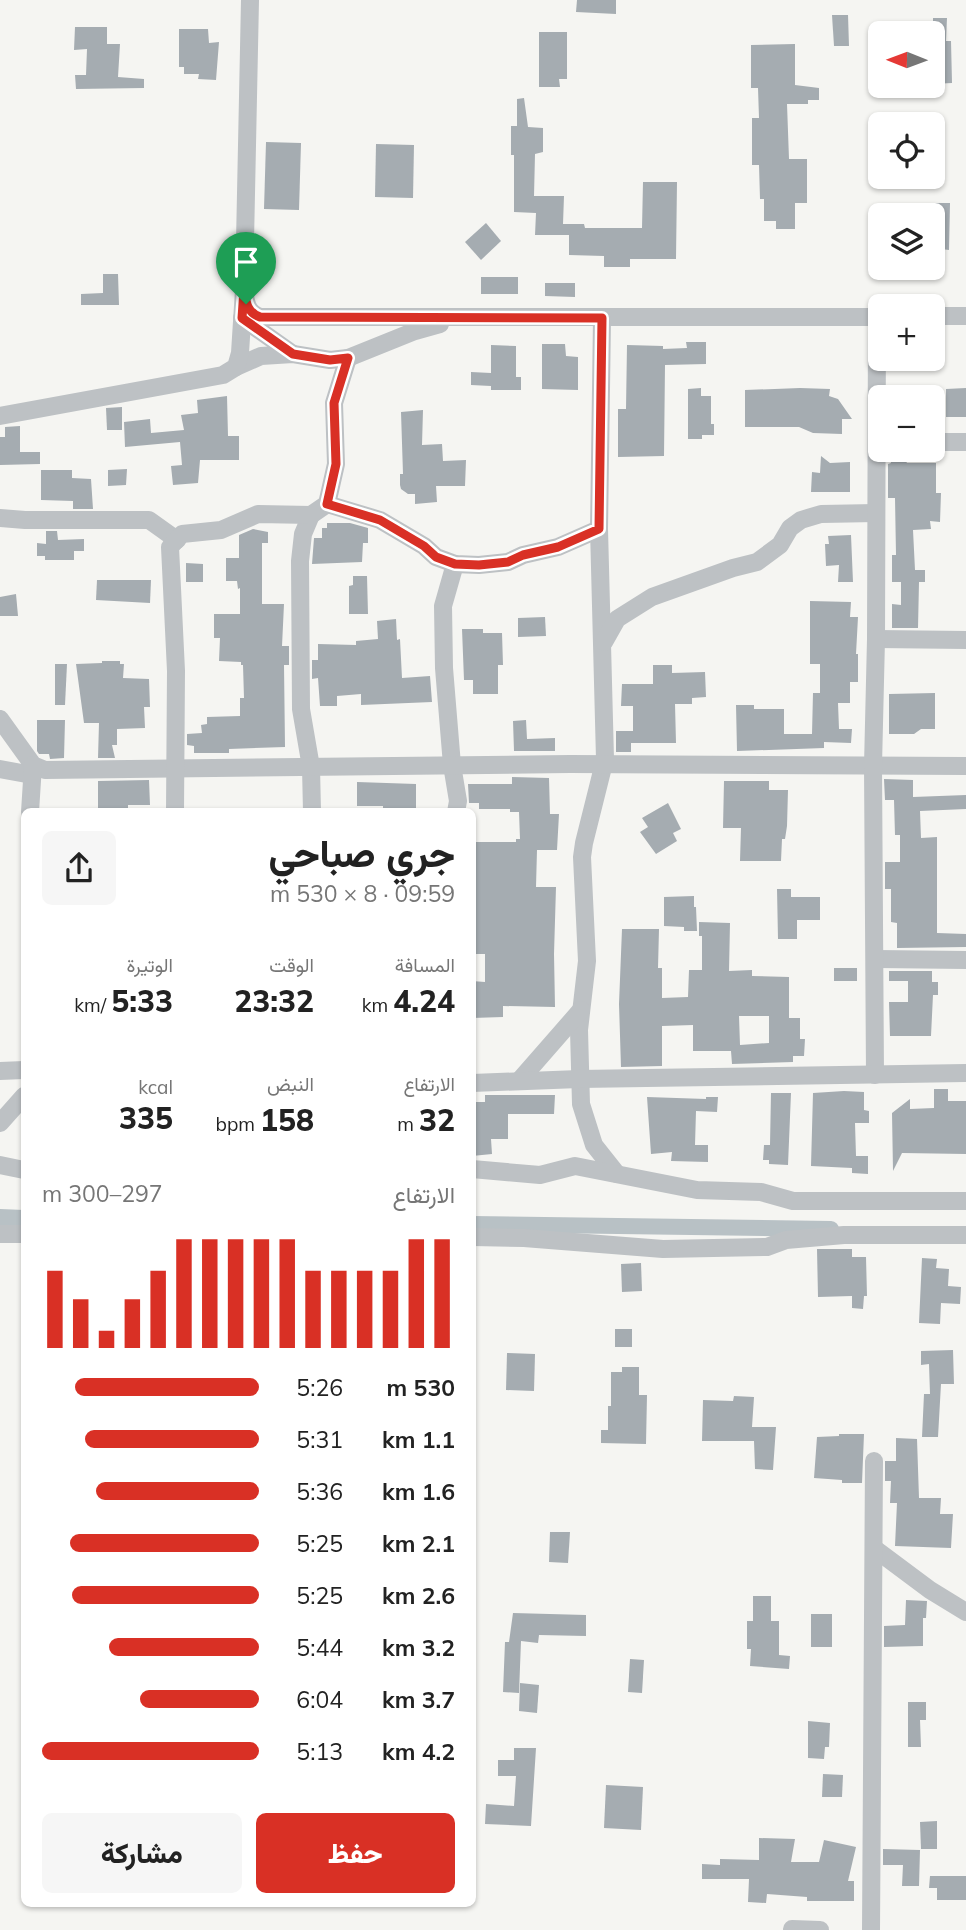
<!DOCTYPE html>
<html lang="ar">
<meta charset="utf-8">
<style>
body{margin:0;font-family:Mulish,Vazirmatn,sans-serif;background:#f6f6f6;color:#222;direction:rtl;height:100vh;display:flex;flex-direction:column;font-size:26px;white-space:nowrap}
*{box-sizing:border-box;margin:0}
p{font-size:23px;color:#767676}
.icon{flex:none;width:38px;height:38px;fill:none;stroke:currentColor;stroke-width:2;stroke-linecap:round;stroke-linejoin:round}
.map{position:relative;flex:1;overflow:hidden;direction:ltr}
.sheet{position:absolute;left:21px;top:808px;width:455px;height:1099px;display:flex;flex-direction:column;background:#fff;border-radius:10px;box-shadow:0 2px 5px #0004;direction:rtl}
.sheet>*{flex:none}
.needle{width:46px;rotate:271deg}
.buttons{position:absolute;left:868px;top:21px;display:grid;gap:14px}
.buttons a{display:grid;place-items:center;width:77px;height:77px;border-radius:10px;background:#fff;box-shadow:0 2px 5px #0004;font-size:35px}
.pin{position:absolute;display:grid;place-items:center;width:60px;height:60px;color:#fff;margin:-72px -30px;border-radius:50% 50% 50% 0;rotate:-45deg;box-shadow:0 0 7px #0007}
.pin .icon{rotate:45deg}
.round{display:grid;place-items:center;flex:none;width:74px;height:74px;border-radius:10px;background:#f6f6f6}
.headline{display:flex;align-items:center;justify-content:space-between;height:119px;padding:0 21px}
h1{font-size:38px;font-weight:800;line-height:52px}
.metrics{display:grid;grid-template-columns:repeat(3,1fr);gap:10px;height:119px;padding:7px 21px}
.metrics div{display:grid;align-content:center}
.metrics b{font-size:30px;font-weight:800}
.metrics small{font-size:19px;font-weight:400}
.metrics p{font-size:19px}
.chart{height:196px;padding:14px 21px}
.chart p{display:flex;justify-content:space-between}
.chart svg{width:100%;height:126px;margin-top:7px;stroke:#d93025;stroke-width:6}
.primary-button{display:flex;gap:14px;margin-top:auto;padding:14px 21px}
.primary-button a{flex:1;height:80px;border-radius:10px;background:#d93025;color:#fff;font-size:28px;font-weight:800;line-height:80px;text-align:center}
.primary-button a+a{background:#f6f6f6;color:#222}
ul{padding:0 21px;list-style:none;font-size:23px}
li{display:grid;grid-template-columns:112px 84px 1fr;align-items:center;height:52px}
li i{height:18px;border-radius:9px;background:#d93025}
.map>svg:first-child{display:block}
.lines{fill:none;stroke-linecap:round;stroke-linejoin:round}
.canal{stroke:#b8c1c5;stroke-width:16}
.building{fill:#a5acb1;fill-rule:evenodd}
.minor{stroke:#bdc1c4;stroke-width:18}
.route-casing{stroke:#fff;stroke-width:14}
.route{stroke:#d93025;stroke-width:9}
</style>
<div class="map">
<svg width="966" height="1930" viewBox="0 0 966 1930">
<rect width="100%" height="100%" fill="#f5f5f2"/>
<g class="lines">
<g class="canal">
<path d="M0,1217L24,1218"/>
<path d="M472,1224L831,1229"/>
</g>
</g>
<g class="building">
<path d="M577,0H616V14L576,12Z"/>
<path d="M832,15H848L849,46H834Z"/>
<path d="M933,18H947L946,41H951L952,83L933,84Z"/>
<path d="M75,27H107V44H120L118,77L144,79V88L76,89L75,75H86L87,49L74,50Z"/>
<path d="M179,29H208L209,43L219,42L216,80L198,79L199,74H184V67H179Z"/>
<path d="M539,32H567V79H559L560,87H539Z"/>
<path d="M795,44V85L819,88V100H808V104H787L789,159H807V203H795V229H776V221H764V199H760L759,165H752V118H759L758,88H751V45Z"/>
<path d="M524,98L528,127L543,128V152L535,154L534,196H564L563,224H584L585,228H642L643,182H677L676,259H630V267H604V256L569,255V235H535L536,213L514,212V155H511V126H517V99Z"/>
<path d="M266,142L301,143L299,210L264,209Z"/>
<path d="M376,144L414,145L413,198L375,197Z"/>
<path d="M924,203H950L949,250L933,248V215H924Z"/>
<path d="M486,223L501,241L481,260L465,242Z"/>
<path d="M103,274H118L119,305H81V294L103,293Z"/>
<rect x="481" y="277" width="37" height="17"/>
<path d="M545,283H575V297L545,296Z"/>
<path d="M686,342H706V364L665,365L664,456L618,457V409H626L627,345L663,346V349L687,348Z"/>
<path d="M542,344H565L566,356L578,357V390L542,389Z"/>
<path d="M491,345L516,346V377H521V390H491V386L471,385V372L491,373Z"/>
<path d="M701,388V396H711V424H714V435H702V439H688V389Z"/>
<path d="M800,388L830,389L829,396L838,399L852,419H842V434L813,433L799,427H745V390Z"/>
<path d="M966,388V417H946V389Z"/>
<path d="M227,396L228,436H239V460H200L198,483L173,485L171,466L182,465L180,442L125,447L124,422L150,419L151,433L184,430L181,415L198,413L197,400Z"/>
<path d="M122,407V430H107L106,408Z"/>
<path d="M423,410L422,445L442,444L443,461L466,460L465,486H436L437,502L415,504V494H408L401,489L400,485V474H403L401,412Z"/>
<path d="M20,426V452H40V464L0,465V437H5V427Z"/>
<path d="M890,455H902L907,463H936V493H941L940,522L930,521L931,529L913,530L915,570H925V582H919L918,628H892V604L901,605V582H892V555H896L895,498H888V464L891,463Z"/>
<path d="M821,456L830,463L850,462V492H811L812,472L820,473Z"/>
<path d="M127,469L126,485L108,486V470Z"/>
<path d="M41,470H72V478L91,479L93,509H73V501L41,500Z"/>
<path d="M327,523H350L368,528V543H363L362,562L312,564L314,538H322V528H327Z"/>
<path d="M253,529L268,532V543H262V604H284L282,646H289V665H284L285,747L229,749V753H194V746L187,745V734L202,733L201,725L207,724V717L240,716V698H244L243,665H241V662L219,661L220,638H214V614H240V588L238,589L237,581H226V558H239V535Z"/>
<path d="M46,531H57L58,540L84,539V551H74V560H45V556H37V543L46,544Z"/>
<path d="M851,535L853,582H838L839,565L826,566L825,544H829L828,536Z"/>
<path d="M186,563L203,564V582H186Z"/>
<path d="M353,576H367L368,614H349V586L353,585Z"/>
<path d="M97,580H151L150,603L96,600Z"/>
<path d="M16,594L18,616H0V597Z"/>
<path d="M810,601L851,602L850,617H858L856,654H858V682H850V703H838L839,729H852L851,743L824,742V748L737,751L736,705H754V709H784V734H812L813,693H820V664H810Z"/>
<path d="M545,617L546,636L518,637V618Z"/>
<path d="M396,619L397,640L400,639L402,678L430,676L432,702L361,705V694L337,696V706H320L318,678L312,679V660H318V644L356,645V641L378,639L377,621Z"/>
<path d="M462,629H483V633H502L503,665H498V694H473V680H464Z"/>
<path d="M102,661H120V664H124L123,678L149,679L150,707H144L145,728L117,729V745H112L115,758H98L99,723H84L76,664L102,663Z"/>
<path d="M55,664H67L65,705H55Z"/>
<path d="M653,665H672V673L705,672L706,697L692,698V704H675L676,743H631V752H616V731H633V706H621L622,684H653Z"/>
<path d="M935,693V729H921L914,734H889V694Z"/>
<path d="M37,720H65L64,758L50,759L49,754H39L37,751Z"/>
<path d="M526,720L527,739L555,738V751H514L513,721Z"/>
<path d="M512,777L549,778L550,814H559L557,850H537L536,887H556L554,954L555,1007L503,1006V1017L472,1018V981L485,982V954H472V842H516V839H520L519,812H510V809H479V803H469L468,784H512Z"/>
<path d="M884,779L913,780V797L966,795V809L920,811L921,838L937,837V933L966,934V947L897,948V923L891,922V889H885V862H900V835H895L894,800H885Z"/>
<path d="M149,780L150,805H128V811L120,812H98V781Z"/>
<path d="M724,781H769V790H788L787,826L785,839H782L781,861H740L741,828H723Z"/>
<path d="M357,782L416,784V812H383V806H357Z"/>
<path d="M668,803L681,829L673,833L677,841L656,854L640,832L648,827L642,818Z"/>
<path d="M777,889H791V897H820V920H797V939H778Z"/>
<path d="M694,896V907H696L697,931H684V927L664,926V897Z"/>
<path d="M699,922L730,923L729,971L752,970V976L789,977V1018H800V1039H805L804,1056H793V1062L732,1064L731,1051H693V1025L662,1026V1066L621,1067L619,1004L622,929H659L658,968H662V998L688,997L689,970H702V936H699ZM739,1016H769V1043L740,1045Z"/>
<rect x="834" y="968" width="23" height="13"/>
<path d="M889,971H932V982H938V995H933L931,1036H890L889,1002H908V981H889Z"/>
<path d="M934,1089H948V1101H966V1154L902,1153L893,1171L892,1113L910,1099V1109L934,1108Z"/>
<path d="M844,1091L864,1092V1110L869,1111V1123H855L856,1156H868V1174L852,1173V1168L811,1166L813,1093Z"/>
<path d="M771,1093H791L788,1165L769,1164V1160H763L764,1145H770Z"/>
<path d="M485,1095H555L554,1114H508V1139H491L492,1154L472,1156V1102H485Z"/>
<path d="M647,1097L706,1099V1097H718L717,1112L696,1111L695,1145H708V1162L671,1161L672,1152L651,1154Z"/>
<path d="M817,1249H852V1257H866L867,1296H864L863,1309L852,1308V1296L818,1297Z"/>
<path d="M922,1258L937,1259L936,1268L949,1269L948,1286L961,1287L960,1304L941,1303L940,1324L919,1323Z"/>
<path d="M641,1263L642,1291L622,1292L621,1264Z"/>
<rect x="615" y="1329" width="17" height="18"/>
<path d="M953,1350L954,1384H941L938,1437H922L924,1394H930L929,1364L921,1365V1351Z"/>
<path d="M507,1353L535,1354L534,1391L506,1390Z"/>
<path d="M622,1367H639V1395H647L646,1444L601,1443V1430H608V1406H611V1372H622Z"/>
<path d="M734,1396L754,1397L752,1427H776L773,1470L755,1469L754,1441H702L703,1400L733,1401Z"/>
<path d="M839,1434H864L862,1483H842V1480L814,1478L817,1437L839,1436Z"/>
<path d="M896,1438L917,1439L919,1498H941L940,1514H953L951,1548L895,1546L897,1503H890L891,1481H885V1461H896Z"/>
<path d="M550,1532H570L568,1563L549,1562Z"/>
<path d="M753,1596H771V1621H779V1655L790,1656L789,1669L750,1666L751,1649H747V1621H753Z"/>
<path d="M906,1600L927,1601L926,1618H923V1646L884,1647V1626L905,1625Z"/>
<path d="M513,1613L586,1615V1636L539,1635L538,1643L521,1641L519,1693L503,1692L505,1642H509Z"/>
<rect x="811" y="1614" width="21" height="33"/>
<path d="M630,1659L644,1660L642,1693L628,1692Z"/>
<path d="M520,1683L539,1685L537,1713L519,1711Z"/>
<path d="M908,1702H926V1720H920L921,1747H908Z"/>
<path d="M808,1721L830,1723L829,1747H825L824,1759L808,1758Z"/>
<path d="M514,1748H536L531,1826L485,1824L486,1804L514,1806L516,1776H498V1760H514Z"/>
<path d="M823,1774L843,1775L842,1797H822Z"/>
<path d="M606,1785L643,1787L641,1830L604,1828Z"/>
<path d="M937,1821V1849H921L920,1822Z"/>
<path d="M759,1838L795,1839L791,1862H819L824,1840L856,1847L848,1881H854V1901H807V1897L767,1894L766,1903L748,1902L749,1879H702V1864L720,1865V1859L759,1860Z"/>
<path d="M883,1849L920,1850L919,1886H902L903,1865H883Z"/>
<path d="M930,1876H966V1900H937V1888H929Z"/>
</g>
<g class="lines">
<g class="minor">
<path d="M244,290C246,303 247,312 260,317H880"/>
<path d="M933,316H966"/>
<path d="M242,318L293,354"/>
<path d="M602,319L599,529L605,759L584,843L582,857L587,961L579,1030L581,1104L594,1145L617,1174"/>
<path d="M236,367L261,356L293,354L330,360L348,358L415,331L440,324"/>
<path d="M0,416L223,375L236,367L240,353L244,290L250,0"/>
<path d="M933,442H966"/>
<path d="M327,504L380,520L424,546L436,557L455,564L479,565L508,562L523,555L558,547L599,529"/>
<path d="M311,515L303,534L300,561L301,709L311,767L312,812"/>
<path d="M0,518L25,520H149L177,540"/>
<path d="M455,564L443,606L444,668L452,765L458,801L456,812"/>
<path d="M876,639L966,640"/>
<path d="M604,642L617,619L652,597L733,568L757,562L780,545L790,528L801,520L821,514L876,513"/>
<path d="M0,719L33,765L45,770L570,764L966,766"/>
<path d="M0,769L32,775"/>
<path d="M30,812L33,765"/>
<path d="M175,812L176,671L170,547L182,534L221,530L258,514L311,515L327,504L336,464L334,403L348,358"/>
<path d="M876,959L966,960"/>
<path d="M0,1071L24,1070"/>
<path d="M875,1075L873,766L876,639L877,317"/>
<path d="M519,1081L581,1010"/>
<path d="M472,1083L579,1079L966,1073"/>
<path d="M0,1123L24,1096"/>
<path d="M0,1165L24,1170"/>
<path d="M472,1169L540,1175L575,1166L697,1190L761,1192L793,1201H966"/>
<path d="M0,1234H24"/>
<path d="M472,1237L524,1238L663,1249L767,1247L786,1240L844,1235H966"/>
<path d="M875,1549L930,1590L966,1612"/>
<path d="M792,1929L820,1930"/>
<path d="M871,1930L874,1461"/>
</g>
</g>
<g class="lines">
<g class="route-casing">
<path id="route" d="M244,290C246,303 247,312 260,317L602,318L599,529L558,547L523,555L508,562L479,565L455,564L436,557L424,546L380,520L327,504L336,464L334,403L348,358L330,360L293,354L242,318Z"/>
</g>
<use href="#route" class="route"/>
</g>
</svg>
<div class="buttons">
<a><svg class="needle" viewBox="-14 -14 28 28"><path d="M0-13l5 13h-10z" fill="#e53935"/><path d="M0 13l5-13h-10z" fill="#767676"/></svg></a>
<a><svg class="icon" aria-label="locate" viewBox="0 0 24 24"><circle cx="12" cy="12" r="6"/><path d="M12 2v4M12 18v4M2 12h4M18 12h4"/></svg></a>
<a><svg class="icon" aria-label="layers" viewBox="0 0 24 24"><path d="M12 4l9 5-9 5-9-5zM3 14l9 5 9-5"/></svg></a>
<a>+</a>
<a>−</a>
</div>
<div class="pin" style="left:246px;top:304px;background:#1e9e55"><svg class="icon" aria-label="arrive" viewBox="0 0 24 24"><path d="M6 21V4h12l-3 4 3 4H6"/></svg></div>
<section class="sheet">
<div class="headline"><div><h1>جري صباحي</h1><p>09:59 · 8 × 530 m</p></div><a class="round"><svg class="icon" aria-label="share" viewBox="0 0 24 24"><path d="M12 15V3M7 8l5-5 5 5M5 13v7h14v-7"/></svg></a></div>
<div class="metrics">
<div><p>المسافة</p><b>4.24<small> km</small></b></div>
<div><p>الوقت</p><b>23:32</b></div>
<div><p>الوتيرة</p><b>5:33<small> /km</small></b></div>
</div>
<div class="metrics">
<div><p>الارتفاع</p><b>32<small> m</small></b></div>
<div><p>النبض</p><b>158<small> bpm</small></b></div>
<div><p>kcal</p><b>335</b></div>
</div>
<div class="chart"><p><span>الارتفاع</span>297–300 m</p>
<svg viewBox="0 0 160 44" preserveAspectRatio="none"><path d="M5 44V17M15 44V27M25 44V38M35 44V27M45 44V17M55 44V6M65 44V6M75 44V6M85 44V6M95 44V6M105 44V17M115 44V17M125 44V17M135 44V17M145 44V6M155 44V6"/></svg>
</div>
<ul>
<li><b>530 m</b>5:26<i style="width:85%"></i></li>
<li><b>1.1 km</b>5:31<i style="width:80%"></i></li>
<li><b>1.6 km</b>5:36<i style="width:75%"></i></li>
<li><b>2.1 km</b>5:25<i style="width:87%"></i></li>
<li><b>2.6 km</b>5:25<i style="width:86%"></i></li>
<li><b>3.2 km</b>5:44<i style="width:69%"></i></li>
<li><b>3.7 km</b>6:04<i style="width:55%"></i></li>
<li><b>4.2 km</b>5:13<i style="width:100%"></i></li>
</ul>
<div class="primary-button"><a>حفظ</a><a>مشاركة</a></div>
</section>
</div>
